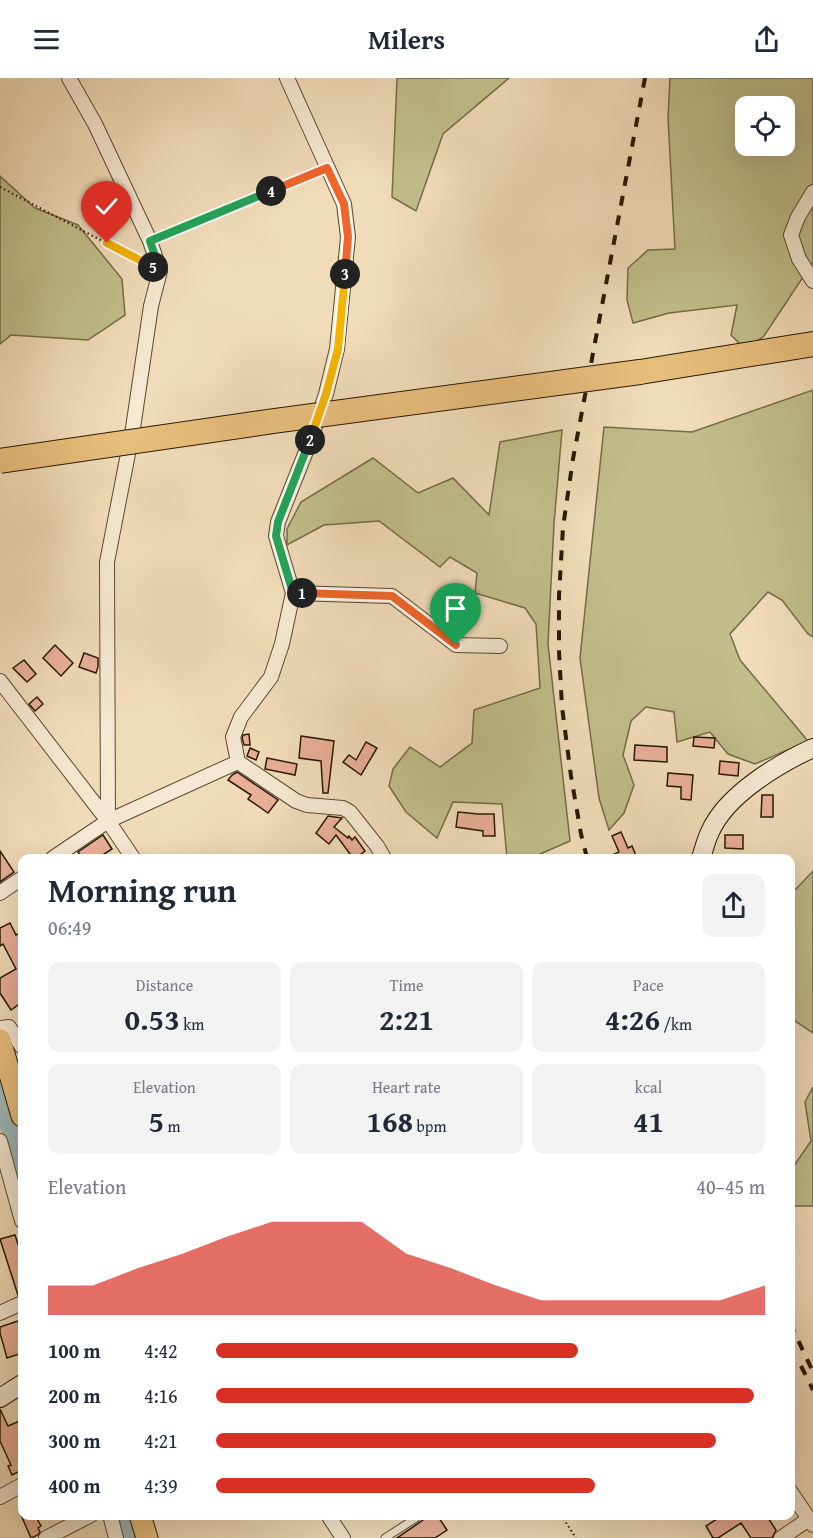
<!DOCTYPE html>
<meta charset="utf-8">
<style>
body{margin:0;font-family:"Gentium Book Plus",serif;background:#f2f2f3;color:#1f2937;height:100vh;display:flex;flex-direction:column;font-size:22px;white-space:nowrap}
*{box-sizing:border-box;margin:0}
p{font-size:20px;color:#747a83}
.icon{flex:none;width:33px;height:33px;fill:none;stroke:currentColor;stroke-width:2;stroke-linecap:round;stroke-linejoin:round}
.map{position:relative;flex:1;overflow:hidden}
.panel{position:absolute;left:18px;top:776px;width:777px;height:666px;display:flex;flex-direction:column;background:#fff;border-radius:12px;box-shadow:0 6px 24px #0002}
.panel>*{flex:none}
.fabs{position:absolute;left:735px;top:18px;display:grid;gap:12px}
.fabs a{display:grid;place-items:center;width:60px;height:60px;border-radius:12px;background:#fff;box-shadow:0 6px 24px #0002;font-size:30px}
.pin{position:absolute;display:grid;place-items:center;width:51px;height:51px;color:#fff;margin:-62px -26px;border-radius:50% 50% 50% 0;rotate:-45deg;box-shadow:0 0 6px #0007}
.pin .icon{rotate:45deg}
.km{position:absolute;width:30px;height:30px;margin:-15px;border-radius:50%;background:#222;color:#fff;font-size:16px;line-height:30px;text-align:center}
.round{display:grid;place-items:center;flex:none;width:63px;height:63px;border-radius:12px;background:#f2f2f3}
.headline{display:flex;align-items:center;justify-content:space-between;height:102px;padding:0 30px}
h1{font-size:33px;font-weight:700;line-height:45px}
.figures{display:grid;grid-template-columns:repeat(3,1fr);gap:9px;height:102px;padding:6px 30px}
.figures div{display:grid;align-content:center;border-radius:12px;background:#f2f2f3;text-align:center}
.figures b{font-size:30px;font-weight:700}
.figures small{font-size:16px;font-weight:400}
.figures p{font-size:16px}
.chart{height:168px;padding:12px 30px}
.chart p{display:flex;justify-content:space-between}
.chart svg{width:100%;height:108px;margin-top:6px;fill:#d93025;opacity:.7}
ul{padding:0 30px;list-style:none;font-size:20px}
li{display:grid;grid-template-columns:96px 72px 1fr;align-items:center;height:45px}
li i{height:15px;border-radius:8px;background:#d93025}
header{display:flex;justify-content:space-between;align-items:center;height:78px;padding:0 30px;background:#fff;font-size:27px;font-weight:700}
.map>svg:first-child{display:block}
.green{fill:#c1be8b;stroke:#746c48;stroke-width:1.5;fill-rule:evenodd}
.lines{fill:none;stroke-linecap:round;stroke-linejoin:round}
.river{stroke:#a0b9ba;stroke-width:21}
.building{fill:#eab098;stroke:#271904;stroke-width:1.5}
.lane-casing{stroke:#5a4a31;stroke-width:9}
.street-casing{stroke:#5a4a31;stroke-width:16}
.secondary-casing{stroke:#271904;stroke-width:20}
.primary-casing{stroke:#271904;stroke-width:23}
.highway-casing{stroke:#271904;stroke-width:26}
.path{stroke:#271904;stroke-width:2;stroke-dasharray:1.5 3;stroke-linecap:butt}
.lane{stroke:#f6e8d2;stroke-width:7}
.street{stroke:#f6e8d2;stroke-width:14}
.secondary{stroke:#f6e8d2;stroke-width:18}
.primary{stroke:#e8be7c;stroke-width:21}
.highway{stroke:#e8be7c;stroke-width:24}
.rail{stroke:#271904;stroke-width:4;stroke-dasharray:10 10;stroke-linecap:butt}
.highway-bridge-casing{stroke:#271904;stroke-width:26;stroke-linecap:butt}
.highway-bridge{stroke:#e8be7c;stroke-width:24}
.split-1-casing{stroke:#fff;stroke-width:12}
.split-2-casing{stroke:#fff;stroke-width:12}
.split-3-casing{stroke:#fff;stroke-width:12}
.split-4-casing{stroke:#fff;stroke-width:12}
.split-5-casing{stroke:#fff;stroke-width:12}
.split-6-casing{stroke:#fff;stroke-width:12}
.split-1{stroke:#f0652b;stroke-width:8}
.split-2{stroke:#22a559;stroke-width:8}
.split-3{stroke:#f5b400;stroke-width:8}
.split-4{stroke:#f0652b;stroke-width:8}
.split-5{stroke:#22a559;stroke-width:8}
.split-6{stroke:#f5b400;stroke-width:8}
</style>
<header><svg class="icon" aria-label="menu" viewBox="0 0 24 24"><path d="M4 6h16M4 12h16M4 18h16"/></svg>Milers<svg class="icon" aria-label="share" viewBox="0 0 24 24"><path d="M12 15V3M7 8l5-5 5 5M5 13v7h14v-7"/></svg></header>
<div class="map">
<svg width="813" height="1460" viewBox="0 0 813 1460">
<rect width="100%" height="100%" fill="#f1dcb9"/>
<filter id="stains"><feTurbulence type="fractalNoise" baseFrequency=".00333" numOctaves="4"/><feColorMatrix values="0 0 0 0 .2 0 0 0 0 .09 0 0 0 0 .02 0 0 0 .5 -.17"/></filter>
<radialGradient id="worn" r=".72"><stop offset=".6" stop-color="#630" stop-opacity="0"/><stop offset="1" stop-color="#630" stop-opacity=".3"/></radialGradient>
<g class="green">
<path d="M397,0H509L443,56L416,133L392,119Z"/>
<path d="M670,0H813V184L764,258L745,271L731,257L737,227L669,235L633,245L627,222L628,190L648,172L675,171L668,40ZM746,28H784V68H746Z"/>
<path d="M0,98L35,130L78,147L122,201L125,237L88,262L11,257L0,266Z"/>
<path d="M813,312V559L808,556L782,522L768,514L730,556L740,582L808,663L755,686L728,676L710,654L677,664L674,634L646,629L631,643L623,677L634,707L624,735L609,752L599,720L580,580L604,349L692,354Z"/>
<path d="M562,352L554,446L548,566L570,763L531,780H507L502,726L453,724L437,760L406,734L389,708L393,691L410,669L440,689L472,665L474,632L540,610L536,546L525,530L475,515L477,495L450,479L440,489L379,443L324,447L287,467V451L301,424L373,380L418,415L453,400L489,437L500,364Z"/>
<path d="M813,793V955L791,940L790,811H796Z"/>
<path d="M813,1009V1128H791V1092L811,1063L805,1024Z"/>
</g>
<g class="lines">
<g class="river">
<path d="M0,1012L22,1089"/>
<path d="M124,1437L130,1460"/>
</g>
</g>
<g class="building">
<path d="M55,567L73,585L61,598L43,580Z"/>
<path d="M84,575L98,580V589L96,595L79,589Z"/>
<path d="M24,582L36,596L27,604L13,590Z"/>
<path d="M37,619L43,626L35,633L29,626Z"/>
<path d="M249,656L250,667H244L242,660L243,657Z"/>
<path d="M301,658L334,663L328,715H323L321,683L299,680Z"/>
<path d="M694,659L715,660L714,670L693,668Z"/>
<path d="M366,664L377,670L361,697L343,684L349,677L356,682Z"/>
<path d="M635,667L667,669V684L634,682Z"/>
<path d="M250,670L259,674L256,682L247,678Z"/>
<path d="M267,680L297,686L295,697L265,691Z"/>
<path d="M720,683L739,685L738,698L719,696Z"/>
<path d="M237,694L278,722L268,735L248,721L251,717L228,702L232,697Z"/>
<path d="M668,695L693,697L691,722L681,721V709L667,708Z"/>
<path d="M762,717H773V739H761Z"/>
<path d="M458,734L478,736H494L495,758H483V753L456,749Z"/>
<path d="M328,738L342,740L334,749L348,760L349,758L352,762L355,759L365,773L356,780H353L336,757L329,766L316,755Z"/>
<path d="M621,754L628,770L632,768L637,780H606L619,774L612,758Z"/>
<path d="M103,757L112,771L98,780H82L78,774Z"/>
<path d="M725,757H743V771L725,770Z"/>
<path d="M0,773L14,794L0,804Z"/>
<path d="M10,845L16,857L22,854V924L11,932L0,915V900L16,891L3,866L0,868V850Z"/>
<path d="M15,1157L21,1175H22V1216L18,1217L0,1161Z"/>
<path d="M18,1243L22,1257V1275L7,1280L0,1255V1249Z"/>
<path d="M0,1331L8,1348L22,1342V1392L12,1397L8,1388L11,1387L0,1363Z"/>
<path d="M21,1437H35L41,1448L38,1450L40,1454L38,1457L31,1460Z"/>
<path d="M428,1437H437L447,1452L435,1460H397L423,1442L422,1441Z"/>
<path d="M723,1437H766L776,1452L772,1460H751L741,1445L718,1460H713L706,1448Z"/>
</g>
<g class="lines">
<g class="lane-casing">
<path id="lane" d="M385,1460L416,1440"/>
</g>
<g class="street-casing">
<g id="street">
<path d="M69,0L95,46L150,163L160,193L151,228L133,350L107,484L108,743"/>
<path d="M287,0L344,126L348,159L337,271L326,316L309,366L278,444L276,458L293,515L282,566L271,599L241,639L233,659L238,684L296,723L307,727L343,730L350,734L377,768L384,780"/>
<path d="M813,114L798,139L791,157L799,181L813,203"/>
<path d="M293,515L392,518L456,567L500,568"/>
<path d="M0,603L108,743L133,780"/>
<path d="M53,780L108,743L238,684"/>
<path d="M0,815L22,800"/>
<path d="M0,950L9,949L22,969"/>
<path d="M0,1063L22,1143"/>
<path d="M0,1235L22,1225"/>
<path d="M790,1413L813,1447"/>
<path d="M0,1419L22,1407"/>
<path d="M110,1437L116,1460"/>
<path d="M328,1437L343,1460"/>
<path d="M46,1460L91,1437"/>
<path d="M781,1460L809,1441"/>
</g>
</g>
<g class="secondary-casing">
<g id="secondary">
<path d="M701,780C704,771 706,762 710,754C726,717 778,686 813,670"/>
<path d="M0,1320L22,1306"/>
</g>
</g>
<g class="primary-casing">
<g id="primary">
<path d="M0,962L22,1038"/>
<path d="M140,1437L147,1460"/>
</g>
</g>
<g class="highway-casing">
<path id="highway" d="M640,294L813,266"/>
</g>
<g class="path">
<path d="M0,109L144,185"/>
<path d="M160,159L230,129L316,95"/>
<path d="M561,1437L576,1460"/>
</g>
<use href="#lane" class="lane"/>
<use href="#street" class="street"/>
<use href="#secondary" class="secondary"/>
<use href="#primary" class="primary"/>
<use href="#highway" class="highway"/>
<g class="rail">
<path d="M587,780L581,756L571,698L562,629L559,573V518L563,449L573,381L645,0"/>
<path d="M790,1245L813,1294"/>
<path d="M801,1288L813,1312"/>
</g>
<g class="highway-bridge-casing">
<path id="highway-bridge" d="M0,383L274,343L640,294"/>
</g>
<use href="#highway-bridge" class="highway-bridge"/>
</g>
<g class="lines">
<g class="split-1-casing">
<path id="split-1" d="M302,515L392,518L456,567"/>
</g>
<g class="split-2-casing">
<path id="split-2" d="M302,515H293L276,458L278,444L310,362"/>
</g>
<g class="split-3-casing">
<path id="split-3" d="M310,362L326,316L338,271L345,196"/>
</g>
<g class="split-4-casing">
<path id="split-4" d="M271,113L327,90L344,126L348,159L345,196"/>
</g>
<g class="split-5-casing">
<path id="split-5" d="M153,189L160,193L150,163L271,113"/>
</g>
<g class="split-6-casing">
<path id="split-6" d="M107,165L153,189"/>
</g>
<use href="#split-1" class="split-1"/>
<use href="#split-2" class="split-2"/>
<use href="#split-3" class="split-3"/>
<use href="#split-4" class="split-4"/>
<use href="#split-5" class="split-5"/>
<use href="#split-6" class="split-6"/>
</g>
<rect width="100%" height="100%" filter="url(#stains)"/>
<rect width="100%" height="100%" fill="url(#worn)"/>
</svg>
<div class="fabs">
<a><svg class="icon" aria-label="locate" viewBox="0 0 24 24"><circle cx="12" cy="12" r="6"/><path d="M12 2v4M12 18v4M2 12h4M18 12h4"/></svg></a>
</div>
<div class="pin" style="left:456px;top:567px;background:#1e9e55"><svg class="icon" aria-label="arrive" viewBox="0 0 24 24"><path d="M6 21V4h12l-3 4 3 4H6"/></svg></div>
<div class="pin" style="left:107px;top:165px;background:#d93025"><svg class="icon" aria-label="check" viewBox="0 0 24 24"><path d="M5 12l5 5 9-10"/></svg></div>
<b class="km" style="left:302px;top:515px">1</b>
<b class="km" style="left:310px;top:362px">2</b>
<b class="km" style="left:345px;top:196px">3</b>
<b class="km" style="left:271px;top:113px">4</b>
<b class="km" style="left:153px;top:189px">5</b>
<section class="panel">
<div class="headline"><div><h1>Morning run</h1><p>06:49</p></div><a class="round"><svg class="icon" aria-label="share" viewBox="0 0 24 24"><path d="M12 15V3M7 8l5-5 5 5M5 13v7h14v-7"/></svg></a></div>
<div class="figures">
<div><p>Distance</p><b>0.53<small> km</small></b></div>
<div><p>Time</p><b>2:21</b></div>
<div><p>Pace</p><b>4:26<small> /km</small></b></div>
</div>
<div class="figures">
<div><p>Elevation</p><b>5<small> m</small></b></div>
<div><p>Heart rate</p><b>168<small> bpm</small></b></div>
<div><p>kcal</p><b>41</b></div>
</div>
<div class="chart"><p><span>Elevation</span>40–45 m</p>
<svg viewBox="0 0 160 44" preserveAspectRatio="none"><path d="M0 44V32L10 32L20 25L30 19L40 12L50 6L60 6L70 6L80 19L90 25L100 32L110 38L120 38L130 38L140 38L150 38L160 32V44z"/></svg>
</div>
<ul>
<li><b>100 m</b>4:42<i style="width:66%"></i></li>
<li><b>200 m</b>4:16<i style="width:98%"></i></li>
<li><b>300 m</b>4:21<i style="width:91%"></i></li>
<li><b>400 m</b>4:39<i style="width:69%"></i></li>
</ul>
</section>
</div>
